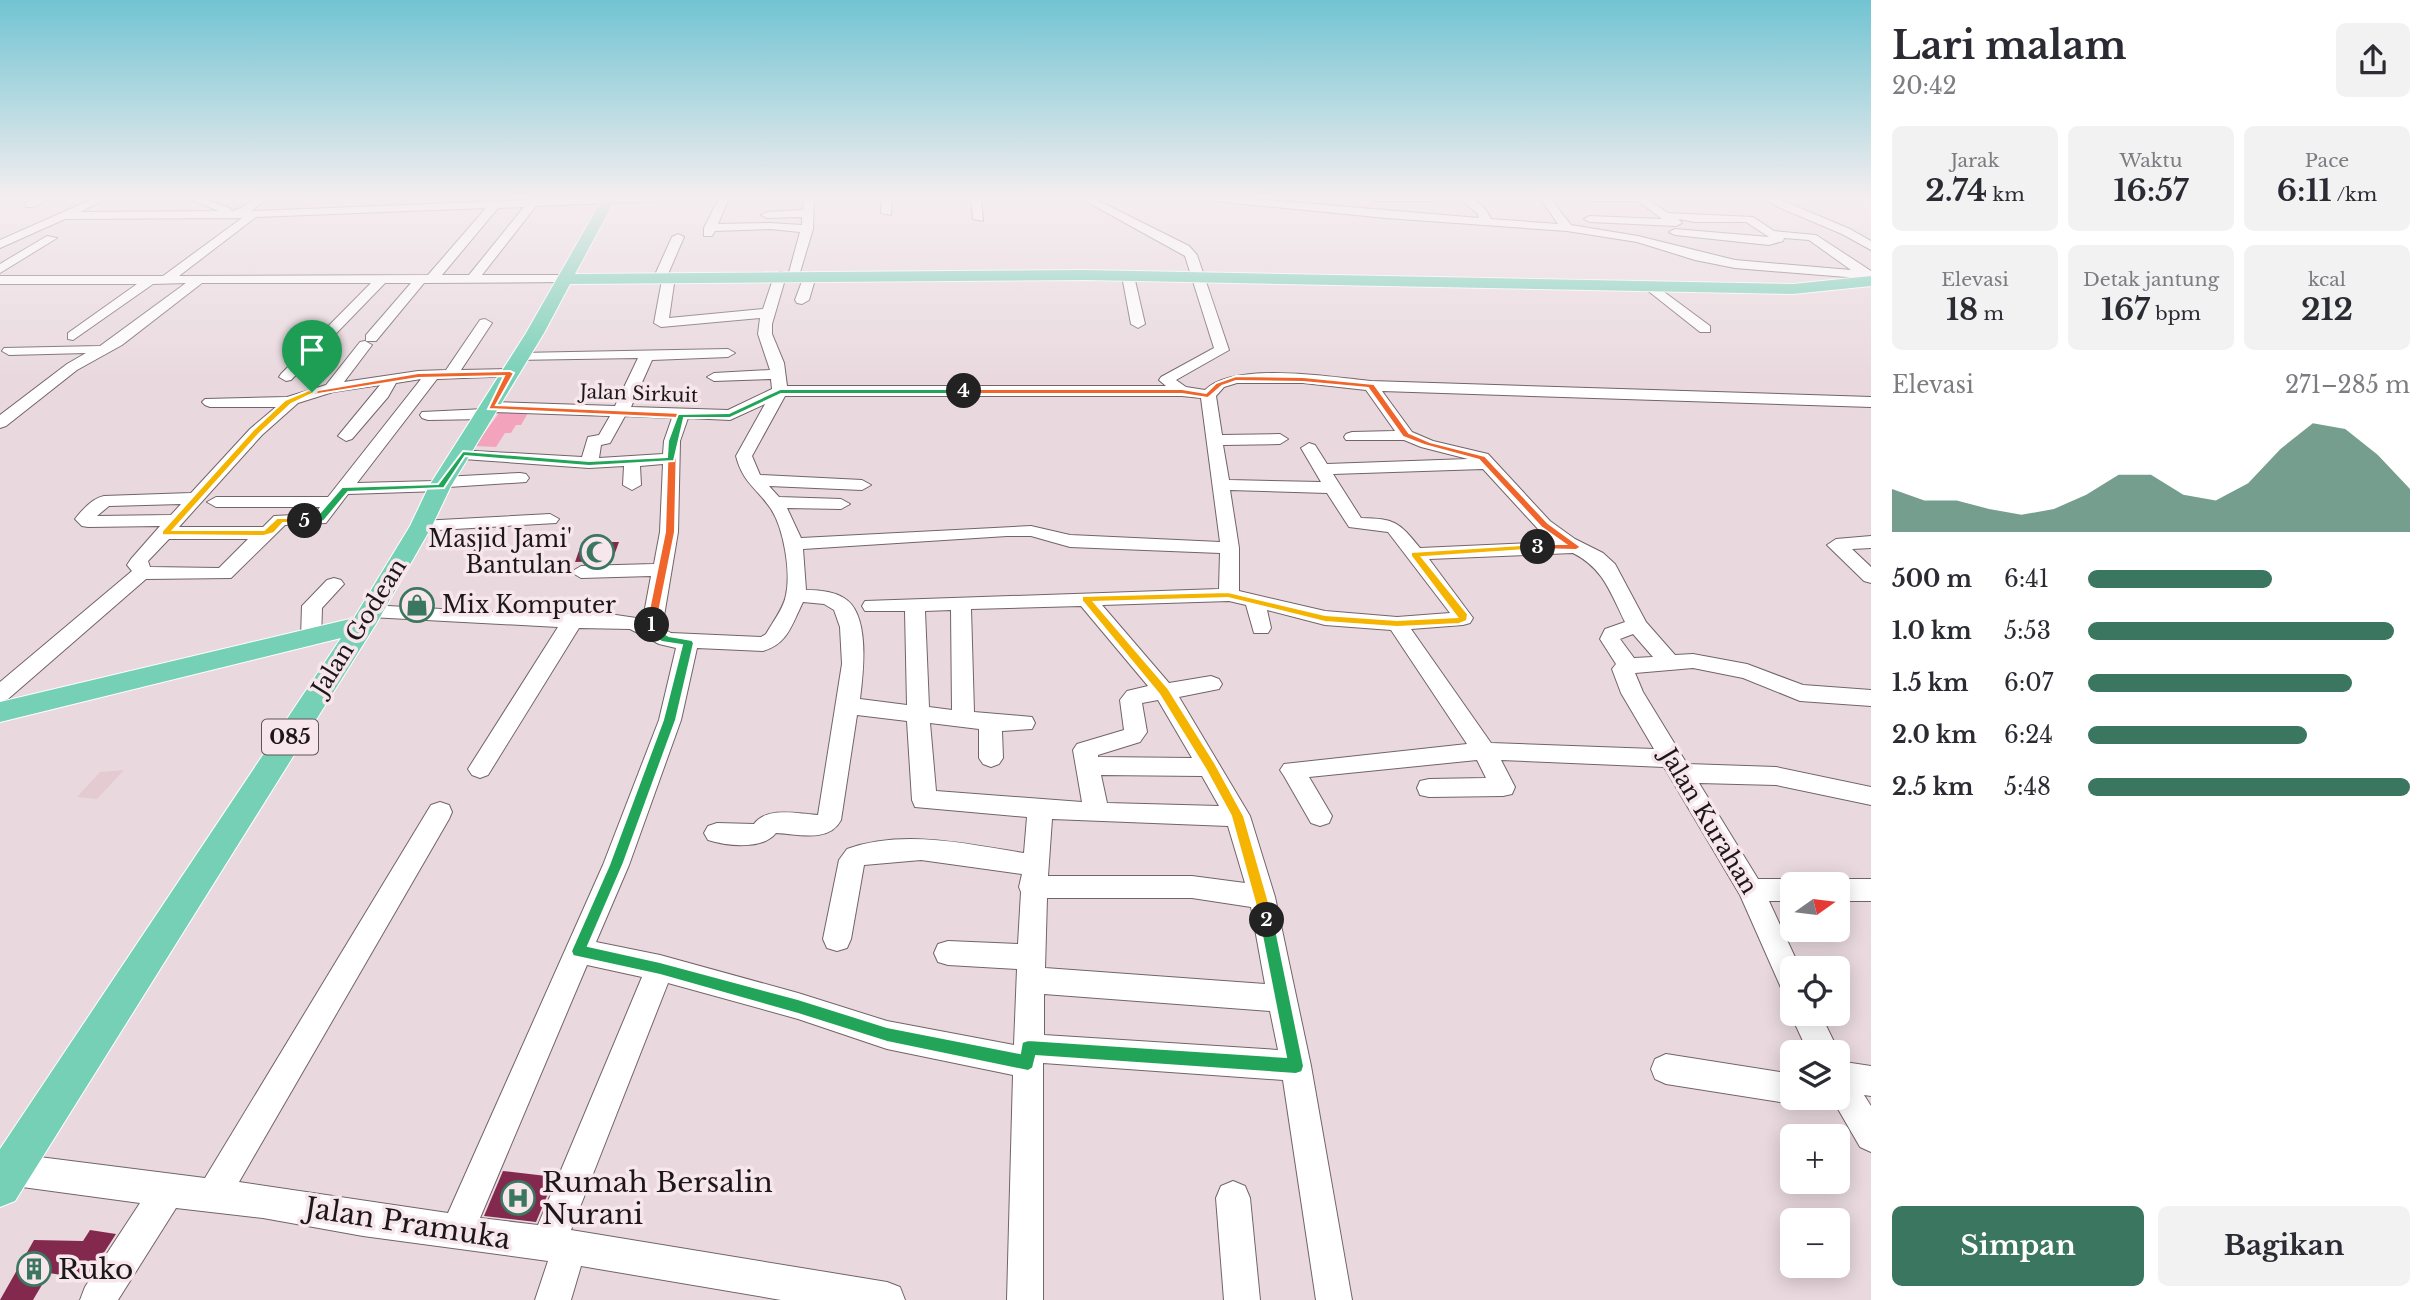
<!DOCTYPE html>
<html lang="id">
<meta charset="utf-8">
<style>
body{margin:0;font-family:"Libre Baskerville",serif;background:#f2f2f3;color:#2b2b33;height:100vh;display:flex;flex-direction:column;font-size:26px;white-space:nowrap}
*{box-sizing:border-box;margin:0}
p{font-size:23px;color:#7c7c81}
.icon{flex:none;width:38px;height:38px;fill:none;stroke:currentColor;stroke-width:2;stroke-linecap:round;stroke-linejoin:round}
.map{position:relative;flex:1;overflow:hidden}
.panel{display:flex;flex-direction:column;background:#fff;width:560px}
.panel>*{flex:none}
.needle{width:46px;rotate:76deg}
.fabs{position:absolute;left:1780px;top:872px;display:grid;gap:14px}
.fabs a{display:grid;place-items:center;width:70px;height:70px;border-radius:10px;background:#fff;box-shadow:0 4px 18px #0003;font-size:35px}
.pin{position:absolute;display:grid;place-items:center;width:60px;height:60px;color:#fff;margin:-72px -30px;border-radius:50% 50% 50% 0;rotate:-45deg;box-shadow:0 0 7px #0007}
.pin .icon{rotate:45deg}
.km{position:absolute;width:35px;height:35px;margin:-18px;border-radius:50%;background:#222;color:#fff;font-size:19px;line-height:35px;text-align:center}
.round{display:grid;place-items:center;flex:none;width:74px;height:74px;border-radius:10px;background:#f2f2f3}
.summary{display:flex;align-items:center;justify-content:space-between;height:119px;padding:0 21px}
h1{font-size:38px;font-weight:800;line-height:52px}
.figures{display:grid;grid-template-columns:repeat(3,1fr);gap:10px;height:119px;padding:7px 21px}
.figures div{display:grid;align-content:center;border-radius:10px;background:#f2f2f3;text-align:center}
.figures b{font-size:30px;font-weight:800}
.figures small{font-size:19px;font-weight:400}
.figures p{font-size:19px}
.chart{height:196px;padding:14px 21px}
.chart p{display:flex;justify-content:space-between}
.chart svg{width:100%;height:126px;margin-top:7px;fill:#3b7660;opacity:.7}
.action{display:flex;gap:14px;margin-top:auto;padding:14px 21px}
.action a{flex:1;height:80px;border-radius:10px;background:#3b7660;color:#fff;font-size:28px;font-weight:800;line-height:80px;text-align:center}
.action a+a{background:#f2f2f3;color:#2b2b33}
ul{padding:0 21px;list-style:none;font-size:23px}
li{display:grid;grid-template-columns:112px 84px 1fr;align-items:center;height:52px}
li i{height:18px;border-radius:9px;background:#3b7660}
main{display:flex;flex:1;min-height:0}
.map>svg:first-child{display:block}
.built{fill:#e4cbd2}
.green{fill:#f4a3bd}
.building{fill:#84294e}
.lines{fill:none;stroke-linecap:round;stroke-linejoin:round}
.minor-casing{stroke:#726468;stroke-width:2}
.major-casing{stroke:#fff;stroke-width:2}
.minor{fill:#fff;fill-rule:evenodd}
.major{fill:#76d0b6;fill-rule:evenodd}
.split-1{fill:#f0652b;stroke:#fff;stroke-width:2}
.split-2{fill:#22a559;stroke:#fff;stroke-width:2}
.split-3{fill:#f5b400;stroke:#fff;stroke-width:2}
.split-4{fill:#f0652b;stroke:#fff;stroke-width:2}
.split-5{fill:#22a559;stroke:#fff;stroke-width:2}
.split-6{fill:#f5b400;stroke:#fff;stroke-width:2}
.labels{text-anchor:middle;stroke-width:7;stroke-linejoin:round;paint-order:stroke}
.far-street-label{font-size:19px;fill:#1c1718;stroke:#f7e6eb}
.shield{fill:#f7e6eb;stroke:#5e5557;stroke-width:2}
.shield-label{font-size:21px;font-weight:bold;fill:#1c1718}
.poi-label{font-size:23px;fill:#1c1718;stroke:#f7e6eb;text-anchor:end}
.street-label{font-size:23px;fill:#1c1718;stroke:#f7e6eb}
.near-poi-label{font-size:28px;fill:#1c1718;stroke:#f7e6eb;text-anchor:start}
.near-street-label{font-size:28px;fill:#1c1718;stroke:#f7e6eb}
</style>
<main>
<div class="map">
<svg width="1871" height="1300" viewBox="0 0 1871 1300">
<rect width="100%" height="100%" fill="#e9d9de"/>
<path class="built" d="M124,770L97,799L77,797L100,772Z"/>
<path class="green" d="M499,413H528L521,425H516L511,433H505L496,447L475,446Z"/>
<g class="building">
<path d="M582,542H619L612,561L575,562Z"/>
<path d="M503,1171L555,1177L536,1222L484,1216Z"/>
<path d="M90,1230L116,1234L87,1279L49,1273L33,1300H0L34,1240L83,1241Z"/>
</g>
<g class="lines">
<g class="minor-casing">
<g id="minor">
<path d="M37,198H50L34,207H26V203Z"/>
<path d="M95,198H108L80,212L219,211L187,198H201L230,208L231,211C246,209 250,197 268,198L251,211L530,200L532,198H664L659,201L536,206L482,275H565L571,279L569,282L424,283L376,341H366V335L411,283H385L291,380L286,381L279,377L281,374L371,283H202L122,345L77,370L6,426L0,428V415L67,364L86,353L9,355L2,351L4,348L100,346L186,283L153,284L73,340L68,339V333L137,284H0V276H163L242,218L65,219L0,248V240ZM524,207L469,275H442L498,208ZM486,208L428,275L179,276L256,217Z"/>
<path d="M719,198H729L718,224L770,223L802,225V217L767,218L761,215L767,212L803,210L804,198H814L813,229L798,279L794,280L788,276L800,232L770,229L715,231L712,236H704V228Z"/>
<path d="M882,198H892L891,215L881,213Z"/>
<path d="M971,198H981L983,221L973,219Z"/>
<path d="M1080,198H1093L1189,246L1197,255L1229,350L1176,380L1186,387L1205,390C1234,361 1331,377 1371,381L1871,397V407L1382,391L1412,432L1433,441L1488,454L1550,521L1575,539L1603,553L1615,564L1646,622L1675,655L1693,654L1747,664L1803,685L1871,690V706L1800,701L1743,678L1693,668L1635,673L1643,692L1687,764L1776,767L1871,787V805L1776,785L1699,783L1758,879H1792L1802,884H1792V901H1769L1800,968H1792V994L1782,990L1740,895L1664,767L1501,760L1515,787L1512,794L1503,796L1429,797L1420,795L1417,788L1420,781L1429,779L1486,778L1477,760L1309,777L1332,816L1329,823L1320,826L1311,823L1284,776L1280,770L1284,764L1467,744L1391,630L1325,625L1267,610L1271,628L1268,633H1254L1246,605L1229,601L1102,605L1169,683L1211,676L1219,679L1222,684L1219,689L1179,697L1250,816L1275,897L1311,1066L1352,1300H1316L1283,1080L1043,1063V1300H1007L1013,1075L887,1049L798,1019L668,983L571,1230L887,1282L900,1287L905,1300H781L581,1266L571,1300H535L548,1261L363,1236L263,1218L176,1208L118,1300H80L85,1287L140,1203L0,1184V1152L205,1178L431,805L440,802L449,805L452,812L449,819L239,1182L448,1213L603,865L659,720L676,648L659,644L630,629L579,628L488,775L480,778L472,775L468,769L558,627L370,617L363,616L360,611L363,606L370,605L495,612L616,615L643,619L651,576L581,578L571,572L581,566L654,564L660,532L663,464L640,466L641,485L632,490L623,485L624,466L589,468L463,459L457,458L455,454L457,450L582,457L588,437L599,435L610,416L493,412V417L487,419L428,420L422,418L420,415L422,412L485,409L486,404L491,402L615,406L638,358L514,360L512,357L519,353L728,349L735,353L728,357L652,360L631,407L728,410L772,389L771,379L714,381L707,377L714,373L770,370L758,334L760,318L661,327L654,323L662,280L654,277L672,237L678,234L684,237L668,274L675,277L669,318L763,309L774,276L780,272L784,273L786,276L772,324V334L784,363L787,386H1166L1159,380L1161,377L1214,348L1185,256ZM1237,383H1303L1366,390L1395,431L1352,432L1346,434L1344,437L1346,440H1404L1421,447L1468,459L1327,464L1315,445L1309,443L1301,448L1321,482L1229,480L1223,445L1280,444L1288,439L1280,434L1222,435L1216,396L1224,387ZM785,396H1182L1201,398L1220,542L1070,535L1031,526L801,538L787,508L841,509L850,504L841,499L779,497L769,486L862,490L871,485L862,480L760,475L752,456ZM765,404L736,456C743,483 756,487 771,509C784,529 791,572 786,595C784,608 772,623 766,634L761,637L671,633L662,628L678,532L680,441L688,418L730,420ZM625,416L672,418L664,441L663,454L599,458L601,445L610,443ZM1483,469L1538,529L1555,542L1420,548C1398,521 1395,519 1361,518L1333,474ZM1230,490L1327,493L1349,527L1388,532L1450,613L1397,617L1325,611L1239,591V548ZM1007,536H1031L1070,547L1220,553L1219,589L865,601L862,606L865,611H905L907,705L860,699C863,674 871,614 844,598C833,591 818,590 806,590L803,549ZM1573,553C1604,569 1610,592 1625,622L1605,629L1600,639L1616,664L1612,669L1621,693L1654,749L1491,743L1411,629L1463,625L1470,623L1473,618L1429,559ZM803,602L824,604L834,610L840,627L842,664L818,815C798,814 767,806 754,824L717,823L708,826L704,833L708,840C727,846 763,850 776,833C798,834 829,843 841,820L857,715L907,721L912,800L915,807L1027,817L1024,853C966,844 904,829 847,849L839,860L823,939L827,948L837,951L847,948L851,939L864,865L921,860L1022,874L1019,887L1021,892L1018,944L948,941L938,944L934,953L938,962L948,965L1017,969L1014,1045L887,1021L798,993L660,955L596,942L629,865L681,720L697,648L763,651C788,644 792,624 803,602ZM1081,606L1148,686L1127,691L1120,700L1124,730L1077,744L1073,750L1082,802L936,791L930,723L979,729V758L983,764L991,767L999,764L1003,758L1002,731L1032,729L1035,723L1032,717L974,712L971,609ZM951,610L952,710L929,707L925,611ZM1633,634L1653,657L1634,658L1620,639ZM1158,700L1192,758L1098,757V755L1140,742L1147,732L1142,703ZM1101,775L1202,776L1219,806L1107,803ZM1052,819L1228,826L1245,883L1192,876H1048ZM1047,898H1192L1251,907L1265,984L1045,968ZM587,965L642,977L538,1225L480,1218ZM1044,994L1270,1011L1278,1050L1044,1035Z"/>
<path d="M1208,198H1242L1479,218L1477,213L1459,198C1474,197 1485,205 1491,219L1558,224L1540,198H1550L1571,225L1638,236L1735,260L1851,270L1809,240L1784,238L1783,241L1769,245L1675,235L1669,232L1675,229L1769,237L1746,222H1695L1678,219L1682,223L1676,226L1590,222L1584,219L1590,216L1662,219L1638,201H1590L1585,198H1646L1668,213L1753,217L1774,231L1816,235L1871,271V279L1735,268L1695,260L1637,242L1567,231L1386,218L1213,201Z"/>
<path d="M1372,198H1441L1436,201H1377Z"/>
<path d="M1764,198H1776L1850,229L1871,241V250L1842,234L1778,207Z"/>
<path d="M47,236L57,238L0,273V264Z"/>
<path d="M810,272L816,276L809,300L802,304L797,303L795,300L804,276Z"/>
<path d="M1128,272L1134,276L1145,324L1138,328L1131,324L1122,276Z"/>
<path d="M1652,283L1710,326V332H1700L1647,290L1646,287Z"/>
<path d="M485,319L492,323L461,370L510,369L515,370L517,373L515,376L437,379L357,483L435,481L443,477L520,473L526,474L529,478L526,482L448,487L440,491L348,494L326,523L285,525L231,578L146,579L8,699L0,702V682L132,571L127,565L131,559L160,526L88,527L82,526L75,519C82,510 93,498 104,496L191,493L250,429L276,407H210L205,405L202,402L205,399L287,397L326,385L360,342L365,341L372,345L344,382L418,371L446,370L480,320ZM421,379L328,497H216L207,502L216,507H320L315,514L274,516L263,527H179L262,435L298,403L333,392L380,385L338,436L346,441L352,439L388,397L396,383ZM181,504L171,515L97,516L109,506ZM169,539H248L219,568L150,567L148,561Z"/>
<path d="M550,514L559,519L556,523L421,531L412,526L421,521Z"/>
<path d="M1871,536V548L1852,549L1871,567V583L1864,581L1827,545L1836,539Z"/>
<path d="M334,578L341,580L344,584L322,608L321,638L318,643H304L301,638L302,606L327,580Z"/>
<path d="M1838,879H1871V901H1838V884H1828Z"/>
<path d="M1792,1009V1013H1820L1839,1052L1838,1056V1052H1808L1790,1013Z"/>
<path d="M1666,1054L1792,1074V1097H1804L1792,1104L1666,1084L1655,1079L1651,1069L1655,1059Z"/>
<path d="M1838,1061L1871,1066V1096L1864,1095L1871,1106V1152L1860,1147L1831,1097H1838Z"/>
<path d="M1233,1181L1245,1186L1250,1198L1260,1300H1224L1216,1198L1221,1186Z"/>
</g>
</g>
<g class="major-casing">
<path id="major" d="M603,198H616L575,274L1085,270L1793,284L1871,276V286L1793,294L1085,280L570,284L544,333L451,486L432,526L376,624L15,1201L0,1207V1149L341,638L0,722V702L354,618L410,526L429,486L526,333Z"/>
</g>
<use href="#minor" class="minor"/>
<use href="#major" class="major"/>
</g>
<linearGradient id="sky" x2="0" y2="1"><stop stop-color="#71c4d2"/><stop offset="0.52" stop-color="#f5eef0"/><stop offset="1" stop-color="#f5eef0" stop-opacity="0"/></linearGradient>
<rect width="1871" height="380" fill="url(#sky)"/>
<path class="split-1" d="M510,371L514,373L496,405L681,413L685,415L677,441L675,532L656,627L646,625L665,532L668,441L676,418L488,409L504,376L418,378L312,395L307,392L418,373Z"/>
<path class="split-2" d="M652,621L657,625V629L669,636L692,640L694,643L676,720L623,865L588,946L660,962L798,999L887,1027L1020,1053L1022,1042L1028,1040L1286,1057L1259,920L1267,913L1274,920L1304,1066L1302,1072L1296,1074L1036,1056L1033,1068L1028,1071L887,1042L798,1014L660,975L573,956L571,951L609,865L663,720L682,645L662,642L647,633L646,625Z"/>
<path class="split-3" d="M1538,544L1543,547L1542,549L1422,557L1468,614L1467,621L1459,624L1397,627L1325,622L1228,598L1094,602L1168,688L1215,763L1244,816L1274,920L1272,924H1261L1231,816L1206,770L1159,694L1082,601V596L1228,592L1325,615L1397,620L1457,617L1411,556V552Z"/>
<path class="split-4" d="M1236,376L1303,377L1374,384L1409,433L1430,442L1485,456L1548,523L1581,547L1576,550L1535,549L1533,547L1538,544H1565L1541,527L1479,460L1424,445L1403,437L1368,388L1303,382L1236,381L1222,386L1208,398L1182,394H964L960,391L964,389H1182L1206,393L1216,383Z"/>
<path class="split-5" d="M780,389H964L969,391L964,394H781L730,418H684L674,461L589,466L465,456L444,488L348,492L324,521L305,523L300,521L317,516L342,487L438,484L463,451L589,461L667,457L668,441L678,414L729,413Z"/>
<path class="split-6" d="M309,390L316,392L291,404L259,434L173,530H264L277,518H308V523H283L274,533L264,536L162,535V531L253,430L285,400Z"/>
<defs>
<g id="mosque-ring" transform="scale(1.75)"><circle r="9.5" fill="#f7e6eb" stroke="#3b7660" stroke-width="1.5"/><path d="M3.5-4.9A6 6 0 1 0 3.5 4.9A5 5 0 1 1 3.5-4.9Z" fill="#3b7660"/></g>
<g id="shop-ring" transform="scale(1.75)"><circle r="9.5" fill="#f7e6eb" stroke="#3b7660" stroke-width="1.5"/><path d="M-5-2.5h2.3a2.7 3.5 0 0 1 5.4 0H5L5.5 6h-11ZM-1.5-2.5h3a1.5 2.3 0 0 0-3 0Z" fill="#3b7660"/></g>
<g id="hospital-ring" transform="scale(1.75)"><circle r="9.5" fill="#f7e6eb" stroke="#3b7660" stroke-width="1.5"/><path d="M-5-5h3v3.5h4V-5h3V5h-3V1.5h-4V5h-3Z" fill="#3b7660"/></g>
<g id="building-ring" transform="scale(1.75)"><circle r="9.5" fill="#f7e6eb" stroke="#3b7660" stroke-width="1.5"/><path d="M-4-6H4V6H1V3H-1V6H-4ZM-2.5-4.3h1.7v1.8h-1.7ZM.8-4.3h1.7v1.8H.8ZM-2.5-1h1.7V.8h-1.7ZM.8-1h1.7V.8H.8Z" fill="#3b7660"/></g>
</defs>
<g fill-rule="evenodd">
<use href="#mosque-ring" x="597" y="552"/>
<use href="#shop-ring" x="417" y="605"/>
<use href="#hospital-ring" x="518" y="1198"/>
<use href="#building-ring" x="34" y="1269"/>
</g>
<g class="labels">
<g class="far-street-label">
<text transform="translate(639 393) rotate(2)" y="7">Jalan Sirkuit</text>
</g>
<rect class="shield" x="262" y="719.5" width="56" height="35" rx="5"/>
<g class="shield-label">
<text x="290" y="744">085</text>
</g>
<g class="poi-label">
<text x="572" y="547">Masjid Jami'<tspan x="572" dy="26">Bantulan</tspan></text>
<text x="442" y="613" text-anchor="start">Mix Komputer</text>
</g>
<g class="street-label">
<text transform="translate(359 627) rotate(-58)" y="8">Jalan Godean</text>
<text transform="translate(1709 821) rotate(59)" y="8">Jalan Kurahan</text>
</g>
<g class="near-poi-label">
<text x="542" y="1192">Rumah Bersalin<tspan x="542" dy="32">Nurani</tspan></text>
<text x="58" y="1279">Ruko</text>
</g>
<g class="near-street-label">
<text transform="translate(408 1223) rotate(9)" y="10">Jalan Pramuka</text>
</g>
</g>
</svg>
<div class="fabs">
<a><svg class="needle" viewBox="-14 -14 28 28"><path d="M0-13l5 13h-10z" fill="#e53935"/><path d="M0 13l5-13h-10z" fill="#7c7c81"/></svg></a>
<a><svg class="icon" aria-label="locate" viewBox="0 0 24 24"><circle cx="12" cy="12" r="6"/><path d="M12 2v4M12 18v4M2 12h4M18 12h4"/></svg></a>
<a><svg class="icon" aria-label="layers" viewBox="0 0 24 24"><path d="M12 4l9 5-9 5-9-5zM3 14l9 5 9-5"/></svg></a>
<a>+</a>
<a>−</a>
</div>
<div class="pin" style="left:312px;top:392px;background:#1e9e55"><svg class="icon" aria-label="arrive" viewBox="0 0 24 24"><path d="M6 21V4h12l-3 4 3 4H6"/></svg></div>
<b class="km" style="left:652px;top:625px">1</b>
<b class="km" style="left:1267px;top:920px">2</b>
<b class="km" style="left:1538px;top:547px">3</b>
<b class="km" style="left:964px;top:391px">4</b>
<b class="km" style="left:305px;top:521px">5</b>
</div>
<section class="panel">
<div class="summary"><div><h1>Lari malam</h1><p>20:42</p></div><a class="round"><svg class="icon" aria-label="share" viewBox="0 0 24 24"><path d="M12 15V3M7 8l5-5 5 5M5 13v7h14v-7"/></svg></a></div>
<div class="figures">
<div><p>Jarak</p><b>2.74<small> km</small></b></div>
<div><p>Waktu</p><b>16:57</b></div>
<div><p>Pace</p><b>6:11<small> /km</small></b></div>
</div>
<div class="figures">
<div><p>Elevasi</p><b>18<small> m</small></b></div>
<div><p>Detak jantung</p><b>167<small> bpm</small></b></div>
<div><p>kcal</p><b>212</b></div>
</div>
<div class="chart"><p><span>Elevasi</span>271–285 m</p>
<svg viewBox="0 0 160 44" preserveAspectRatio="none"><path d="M0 44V29L10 33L20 33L30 36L40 38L50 36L60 31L70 24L80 24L90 31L100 33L110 27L120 15L130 6L140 8L150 17L160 29V44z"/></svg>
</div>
<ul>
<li><b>500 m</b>6:41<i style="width:57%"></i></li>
<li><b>1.0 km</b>5:53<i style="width:95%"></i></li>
<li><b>1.5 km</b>6:07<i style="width:82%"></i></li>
<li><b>2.0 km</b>6:24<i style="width:68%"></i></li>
<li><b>2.5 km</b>5:48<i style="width:100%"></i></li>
</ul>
<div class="action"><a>Simpan</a><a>Bagikan</a></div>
</section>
</main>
